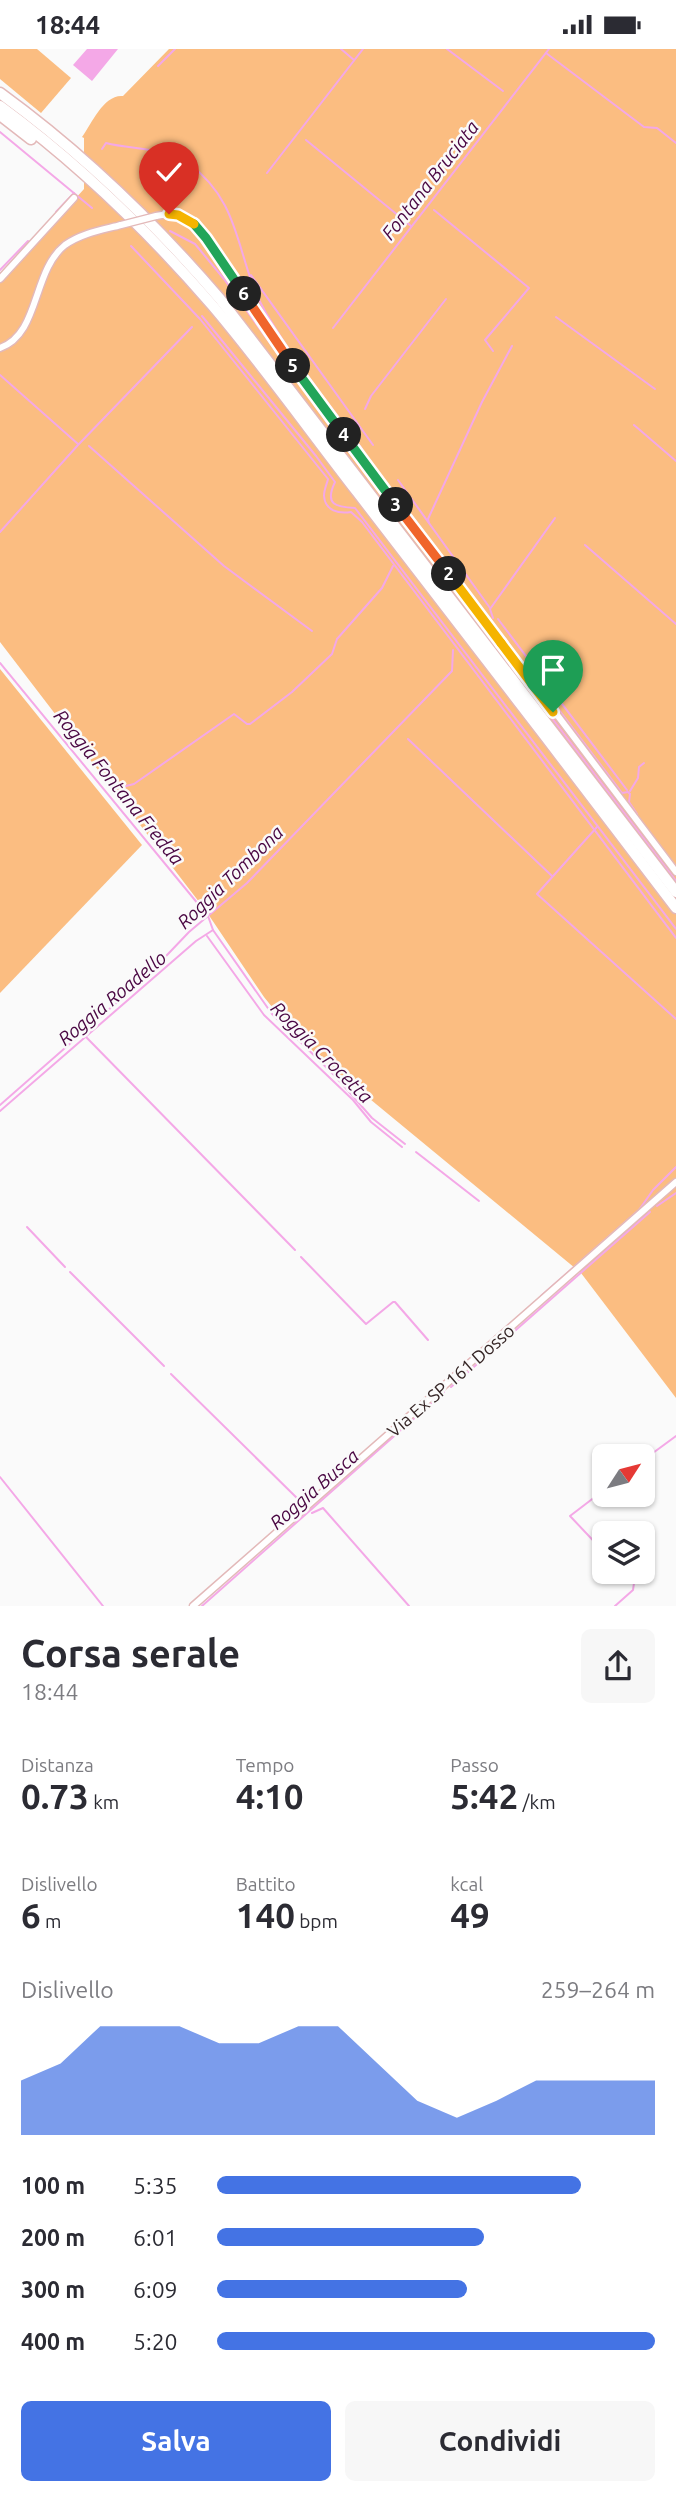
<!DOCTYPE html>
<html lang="it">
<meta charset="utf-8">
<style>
body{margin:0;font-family:Ubuntu,sans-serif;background:#f7f7f7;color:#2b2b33;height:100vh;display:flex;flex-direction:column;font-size:26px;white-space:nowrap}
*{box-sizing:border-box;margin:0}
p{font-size:23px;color:#7c7c81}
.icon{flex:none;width:38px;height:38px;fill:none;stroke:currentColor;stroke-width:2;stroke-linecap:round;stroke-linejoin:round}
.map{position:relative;height:1557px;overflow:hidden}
.details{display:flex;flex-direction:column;background:#fff;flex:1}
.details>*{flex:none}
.needle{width:46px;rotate:54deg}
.fabs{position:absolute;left:592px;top:1395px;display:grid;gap:14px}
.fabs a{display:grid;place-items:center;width:63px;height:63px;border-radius:10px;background:#fff;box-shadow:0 2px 5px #0004;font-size:35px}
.pin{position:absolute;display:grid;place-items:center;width:60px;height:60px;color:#fff;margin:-72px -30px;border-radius:50% 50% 50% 0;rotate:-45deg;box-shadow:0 0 7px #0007}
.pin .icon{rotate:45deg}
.km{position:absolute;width:35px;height:35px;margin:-18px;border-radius:50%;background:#222;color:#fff;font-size:19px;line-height:35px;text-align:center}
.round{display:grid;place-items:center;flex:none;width:74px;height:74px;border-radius:10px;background:#f7f7f7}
.summary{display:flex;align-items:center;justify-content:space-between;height:119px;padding:0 21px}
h1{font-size:38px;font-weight:700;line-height:52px}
.stats{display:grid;grid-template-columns:repeat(3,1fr);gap:10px;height:119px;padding:7px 21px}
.stats div{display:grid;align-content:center}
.stats b{font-size:35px;font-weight:700}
.stats small{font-size:19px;font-weight:400}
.stats p{font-size:19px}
.chart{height:196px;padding:14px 21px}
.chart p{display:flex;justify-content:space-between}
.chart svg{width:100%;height:126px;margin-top:7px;fill:#4473e4;opacity:.7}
.action{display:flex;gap:14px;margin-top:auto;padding:14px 21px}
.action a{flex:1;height:80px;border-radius:10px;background:#4473e4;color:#fff;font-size:28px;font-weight:700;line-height:80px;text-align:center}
.action a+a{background:#f7f7f7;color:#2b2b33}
ul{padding:0 21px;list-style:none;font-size:23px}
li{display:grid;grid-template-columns:112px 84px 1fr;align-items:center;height:52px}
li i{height:18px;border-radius:9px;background:#4473e4}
.status{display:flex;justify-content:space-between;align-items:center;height:49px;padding:0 35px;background:#fff;direction:ltr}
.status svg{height:19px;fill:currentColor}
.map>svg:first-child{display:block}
.green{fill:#fbbd81}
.water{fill:#f4a8e7}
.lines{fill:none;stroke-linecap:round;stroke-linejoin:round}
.stream{stroke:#f4a8e7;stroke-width:2}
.street-casing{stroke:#e3b9b9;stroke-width:9}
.highway-casing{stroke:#e3b9b9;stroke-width:13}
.street{stroke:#fff;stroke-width:6}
.highway{stroke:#fff;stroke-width:10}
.street-bridge-casing{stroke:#e3b9b9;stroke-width:9;stroke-linecap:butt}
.street-bridge{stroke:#fff;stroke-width:6}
.split-1-casing{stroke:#fff;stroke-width:14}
.split-2-casing{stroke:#fff;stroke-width:14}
.split-3-casing{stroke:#fff;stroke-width:14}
.split-4-casing{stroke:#fff;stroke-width:14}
.split-5-casing{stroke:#fff;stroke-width:14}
.split-6-casing{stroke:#fff;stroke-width:14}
.split-7-casing{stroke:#fff;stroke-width:14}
.split-8-casing{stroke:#fff;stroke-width:14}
.split-1{stroke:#f5b400;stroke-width:9}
.split-2{stroke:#f5b400;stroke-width:9}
.split-3{stroke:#f0652b;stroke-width:9}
.split-4{stroke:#22a559;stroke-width:9}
.split-5{stroke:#22a559;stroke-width:9}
.split-6{stroke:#f0652b;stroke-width:9}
.split-7{stroke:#22a559;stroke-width:9}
.split-8{stroke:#f5b400;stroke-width:9}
.labels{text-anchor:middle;stroke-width:5;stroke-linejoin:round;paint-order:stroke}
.street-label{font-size:18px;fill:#352525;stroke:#fafafa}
.water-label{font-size:19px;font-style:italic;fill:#490642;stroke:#fafafa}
</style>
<div class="status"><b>18:44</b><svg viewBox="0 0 49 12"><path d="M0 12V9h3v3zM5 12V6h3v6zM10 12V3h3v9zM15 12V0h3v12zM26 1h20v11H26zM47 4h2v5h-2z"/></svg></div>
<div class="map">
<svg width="676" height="1557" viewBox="0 0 676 1557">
<rect width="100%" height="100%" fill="#fafafa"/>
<g class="green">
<path d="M0,0H37L71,29L41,64L0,30Z"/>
<path d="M169,0H676V1349L581,1224L319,1008L285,974L264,948L206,862L0,593V233L84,140V89L82,88C92,74 104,45 123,47Z"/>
<path d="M0,620L142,796L0,944Z"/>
</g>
<path class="water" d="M87,0H118L92,32L73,16Z"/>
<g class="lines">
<g class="stream">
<path d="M341,0L354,11"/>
<path d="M447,0L503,42"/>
<path d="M546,4L644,78L657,79L676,94"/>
<path d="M158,17L175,0"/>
<path d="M0,83L92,159"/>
<path d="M306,91L411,177"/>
<path d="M102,100L106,94C133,101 165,98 189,115C244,155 235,211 266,264C294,312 329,355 362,400"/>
<path d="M267,124L363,0"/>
<path d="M434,161L529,239L485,291L493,302"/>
<path d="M56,163L74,144"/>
<path d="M170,182L195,195L224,230L334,383L676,832"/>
<path d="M131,197L200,270L328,430C327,435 324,440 324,447C325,462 339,465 351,463L362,473L676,889"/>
<path d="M0,221L28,192"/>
<path d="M251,226L373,396"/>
<path d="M202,267L316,407L335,433C324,456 336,458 355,459L676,880"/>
<path d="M556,268L655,340"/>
<path d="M333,279L549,0"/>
<path d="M0,326L78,395"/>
<path d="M365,360L371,347L446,250"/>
<path d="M634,376L676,412"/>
<path d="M89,397L224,517L312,582"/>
<path d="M398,431L490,559"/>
<path d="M392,441L622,744L628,743L630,745L629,753L637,765"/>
<path d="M429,474L428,470L482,353L512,297"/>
<path d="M0,483L78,396L192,278"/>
<path d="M585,496L676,575"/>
<path d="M493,569L490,560L555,469"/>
<path d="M498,570L627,741"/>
<path d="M0,614L208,867L213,881"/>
<path d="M408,690L552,827"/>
<path d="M122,738L134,735L234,665L247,675H250L292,643L332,605L337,590L382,539L393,517"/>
<path d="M630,742L638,729L639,718L644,714"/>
<path d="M597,778L537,845L676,970"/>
<path d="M207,887L264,966L353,1051L371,1073L402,1098"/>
<path d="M86,988L295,1201"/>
<path d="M0,1056L147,927L189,883L247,834L452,622L453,601"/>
<path d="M0,1062L196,892L213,881L272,965L335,1027L372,1069L405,1095"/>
<path d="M416,1103L479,1152"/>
<path d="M657,1157L676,1144"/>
<path d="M27,1178L65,1218"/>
<path d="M301,1208L366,1275L393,1253H395L428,1291"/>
<path d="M70,1223L164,1317"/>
<path d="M541,1247L639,1161L653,1141L676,1118"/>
<path d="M171,1325L302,1454"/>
<path d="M449,1328L535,1253"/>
<path d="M451,1338L650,1163"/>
<path d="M642,1412L676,1387"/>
<path d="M0,1428L103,1557"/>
<path d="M604,1441L570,1467L604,1503"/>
<path d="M312,1464L323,1459L409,1557"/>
<path d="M202,1557L444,1343"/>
<path d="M615,1557L633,1541L634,1534L623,1522"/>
</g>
<g class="street-casing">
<g id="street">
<path d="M156,167C176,163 189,169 202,184L296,321L676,823"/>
<path d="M0,230L74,149"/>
<path d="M0,299C40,285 32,222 65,196C82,184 102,181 121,176"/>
<path d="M193,1557L676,1133"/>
</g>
</g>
<g class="highway-casing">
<g id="highway">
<path d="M0,44C81,103 155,174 220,250L676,843"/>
<path d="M0,57C78,114 148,182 212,256C263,316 309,381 358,444C464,582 571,720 676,859"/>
<path d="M0,66L31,90"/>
</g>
</g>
<use href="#street" class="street"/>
<use href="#highway" class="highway"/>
<g class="street-bridge-casing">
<path id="street-bridge" d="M121,176L156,167"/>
</g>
<use href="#street-bridge" class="street-bridge"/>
</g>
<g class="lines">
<g class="split-1-casing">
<path id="split-1" d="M501,594L553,663"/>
</g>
<g class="split-2-casing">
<path id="split-2" d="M449,525L501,594"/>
</g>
<g class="split-3-casing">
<path id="split-3" d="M396,456L449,525"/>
</g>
<g class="split-4-casing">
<path id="split-4" d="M344,386L396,456"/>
</g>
<g class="split-5-casing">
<path id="split-5" d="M293,317L344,386"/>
</g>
<g class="split-6-casing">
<path id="split-6" d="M244,245L293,317"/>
</g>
<g class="split-7-casing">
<path id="split-7" d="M194,175L206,189L244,245"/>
</g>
<g class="split-8-casing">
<path id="split-8" d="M169,165L178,166L194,175"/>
</g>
<use href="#split-1" class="split-1"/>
<use href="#split-2" class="split-2"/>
<use href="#split-3" class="split-3"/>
<use href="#split-4" class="split-4"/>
<use href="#split-5" class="split-5"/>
<use href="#split-6" class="split-6"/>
<use href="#split-7" class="split-7"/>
<use href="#split-8" class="split-8"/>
</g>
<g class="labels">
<g class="street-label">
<text transform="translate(451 1332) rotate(-41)" y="6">Via Ex SP 161 Dosso</text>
</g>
<g class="water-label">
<text transform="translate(430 131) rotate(-52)" y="7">Fontana Bruciata</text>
<text transform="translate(119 738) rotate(51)" y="7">Roggia Fontana Fredda</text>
<text transform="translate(230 828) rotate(-44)" y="7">Roggia Tombona</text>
<text transform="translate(112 949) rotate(-40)" y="7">Roggia Roadello</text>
<text transform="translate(322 1003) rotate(45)" y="7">Roggia Crocetta</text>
<text transform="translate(314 1440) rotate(-41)" y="7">Roggia Busca</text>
</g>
</g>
</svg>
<div class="fabs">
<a><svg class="needle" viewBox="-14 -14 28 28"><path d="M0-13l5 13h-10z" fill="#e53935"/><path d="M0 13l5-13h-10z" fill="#7c7c81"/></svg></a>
<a><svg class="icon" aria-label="layers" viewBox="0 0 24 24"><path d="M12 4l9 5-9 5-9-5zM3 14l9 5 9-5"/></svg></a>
</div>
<div class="pin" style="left:553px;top:663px;background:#1e9e55"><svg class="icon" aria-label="arrive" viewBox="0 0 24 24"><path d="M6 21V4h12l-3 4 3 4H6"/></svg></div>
<div class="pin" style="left:169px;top:165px;background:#d93025"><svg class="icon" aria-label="check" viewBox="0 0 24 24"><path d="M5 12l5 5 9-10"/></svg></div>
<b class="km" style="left:449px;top:525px">2</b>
<b class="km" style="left:396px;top:456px">3</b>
<b class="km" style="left:344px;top:386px">4</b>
<b class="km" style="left:293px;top:317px">5</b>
<b class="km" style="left:244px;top:245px">6</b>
</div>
<section class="details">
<div class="summary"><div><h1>Corsa serale</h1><p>18:44</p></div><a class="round"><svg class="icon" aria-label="share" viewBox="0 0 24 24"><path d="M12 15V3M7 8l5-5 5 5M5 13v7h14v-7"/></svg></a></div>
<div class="stats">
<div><p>Distanza</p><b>0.73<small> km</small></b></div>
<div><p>Tempo</p><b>4:10</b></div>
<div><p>Passo</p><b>5:42<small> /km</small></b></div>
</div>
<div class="stats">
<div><p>Dislivello</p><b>6<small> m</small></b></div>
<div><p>Battito</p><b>140<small> bpm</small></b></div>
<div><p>kcal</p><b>49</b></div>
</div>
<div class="chart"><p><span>Dislivello</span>259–264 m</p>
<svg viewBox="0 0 160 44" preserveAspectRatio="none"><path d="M0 44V25L10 19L20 6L30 6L40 6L50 12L60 12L70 6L80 6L90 19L100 32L110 38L120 32L130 25L140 25L150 25L160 25V44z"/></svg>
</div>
<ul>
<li><b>100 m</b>5:35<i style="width:83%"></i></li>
<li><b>200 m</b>6:01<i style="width:61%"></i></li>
<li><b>300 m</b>6:09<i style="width:57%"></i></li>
<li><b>400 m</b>5:20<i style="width:100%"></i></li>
</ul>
<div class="action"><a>Salva</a><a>Condividi</a></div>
</section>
